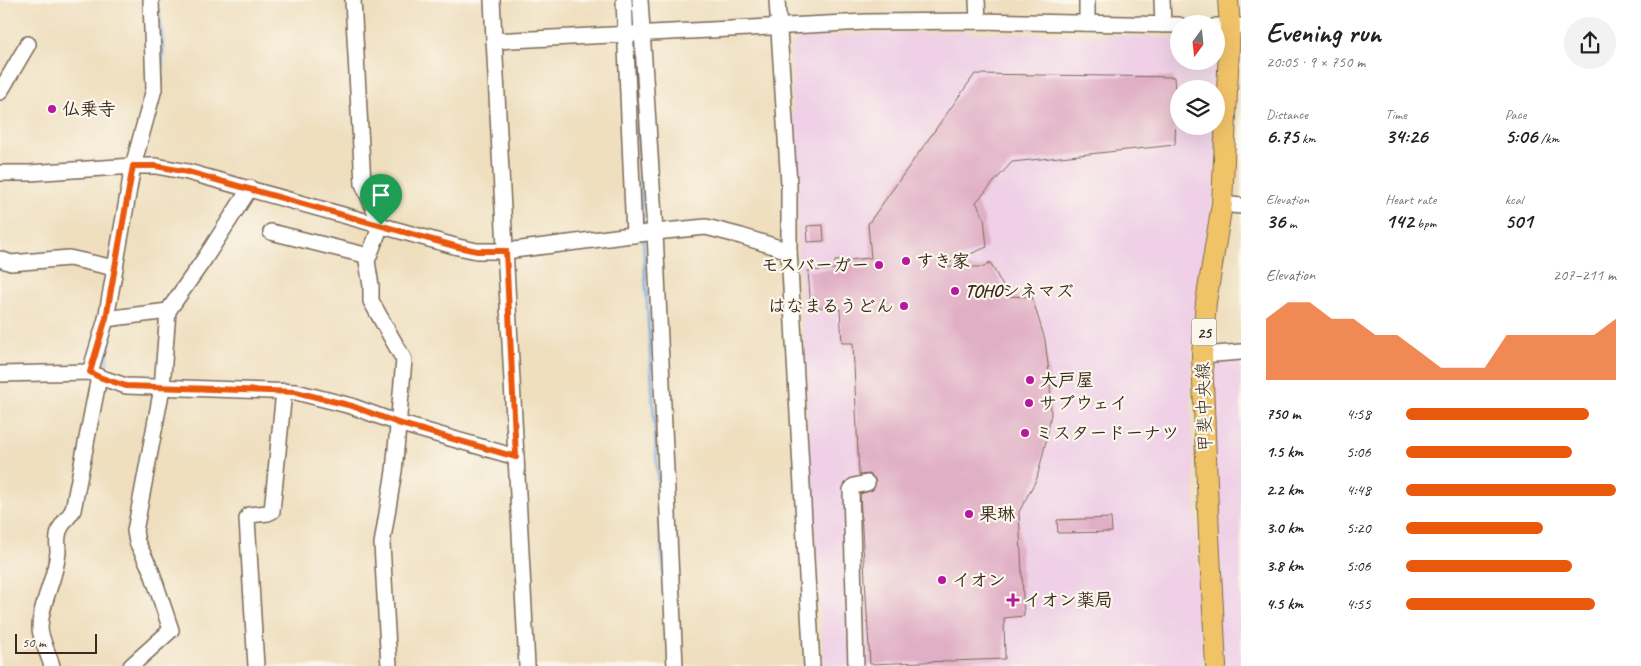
<!DOCTYPE html>
<meta charset="utf-8">
<style>
body{margin:0;font-family:Caveat,"Klee One",sans-serif;background:#f2f2f2;color:#222;height:100vh;display:flex;flex-direction:column;font-size:19px;white-space:nowrap}
*{box-sizing:border-box;margin:0}
p{font-size:16px;color:#767676}
.icon{flex:none;width:28px;height:28px;fill:none;stroke:currentColor;stroke-width:2;stroke-linecap:round;stroke-linejoin:round}
.map{position:relative;flex:1;overflow:hidden}
.panel{display:flex;flex-direction:column;background:#fff;width:400px}
.panel>*{flex:none}
.needle{width:32px;rotate:195deg}
.controls{position:absolute;left:1170px;top:15px;display:grid;gap:10px}
.controls a{display:grid;place-items:center;width:55px;height:55px;border-radius:50%;background:#fff;box-shadow:0 5px 20px #0002;font-size:25px}
.scale{position:absolute;left:15px;bottom:12px;width:82px;box-sizing:border-box;padding-left:5px;border:2px solid #3b2a1e;border-top:0;font-size:14px;line-height:18px;white-space:nowrap;color:#3b2a1e;-webkit-text-stroke:4px #fbf7ec;paint-order:stroke}
.pin{position:absolute;display:grid;place-items:center;width:42px;height:42px;color:#fff;margin:-51px -21px;border-radius:50% 50% 50% 0;rotate:-45deg;box-shadow:0 0 5px #0007}
.pin .icon{rotate:45deg}
.round{display:grid;place-items:center;flex:none;width:52px;height:52px;border-radius:26px;background:#f2f2f2}
.summary{display:flex;align-items:center;justify-content:space-between;height:85px;padding:0 25px}
h1{font-size:28px;font-weight:700;line-height:38px}
.metrics{display:grid;grid-template-columns:repeat(3,1fr);gap:8px;height:85px;padding:5px 25px}
.metrics div{display:grid;align-content:center}
.metrics b{font-size:21px;font-weight:700}
.metrics small{font-size:14px;font-weight:400}
.metrics p{font-size:14px}
.chart{height:140px;padding:10px 25px}
.chart p{display:flex;justify-content:space-between}
.chart svg{width:100%;height:90px;margin-top:5px;fill:#ea580c;opacity:.7}
ul{padding:0 25px;list-style:none;font-size:16px}
li{display:grid;grid-template-columns:80px 60px 1fr;align-items:center;height:38px}
li i{height:12px;border-radius:6px;background:#ea580c}
main{display:flex;flex:1;min-height:0}
.map>svg:first-child{display:block}
.built{fill:#efd0e6;fill-rule:evenodd}
.lines{fill:none;stroke-linecap:round;stroke-linejoin:round}
.stream{stroke:#75a7e0;stroke-width:3}
.building{fill:#e0aec5}
.minor-casing{stroke:#7a6956;stroke-width:18}
.major-casing{stroke:#7a6956;stroke-width:22}
.minor{stroke:#fff;stroke-width:15}
.major{stroke:#f1c369;stroke-width:20}
.route-casing{stroke:#fff;stroke-width:10}
.route{stroke:#ea580c;stroke-width:6}
.poi-dot{fill:#b5179e;stroke:#fbf7ec;stroke-width:2}
.labels{text-anchor:middle;stroke-width:4.5;stroke-linejoin:round;paint-order:stroke}
.shield{fill:#fbf7ec;stroke:#75685c;stroke-width:1}
.shield-label{font-size:16px;font-weight:bold;fill:#3b2a1e}
.poi-label{font-size:18px;font-weight:bold;fill:#3b2a1e;stroke:#fbf7ec;text-anchor:start}
.street-label{font-size:18px;fill:#3b2a1e;stroke:#fbf7ec}
</style>
<main>
<div class="map">
<svg width="1241" height="666" viewBox="0 0 1241 666">
<rect width="100%" height="100%" fill="#fbf7ec"/>
<filter id="ink" filterUnits="userSpaceOnUse"><feTurbulence type="fractalNoise" baseFrequency=".02" numOctaves="2"/><feDisplacementMap in="SourceGraphic" scale="10" xChannelSelector="R" yChannelSelector="G"/><feConvolveMatrix kernelMatrix="1 2 1 2 8 2 1 2 1" color-interpolation-filters="sRGB"/></filter>
<filter id="wash" filterUnits="userSpaceOnUse"><feTurbulence type="fractalNoise" baseFrequency=".0096" numOctaves="4" result="noise"/><feDisplacementMap in="SourceGraphic" scale="20" xChannelSelector="R" yChannelSelector="G"/><feGaussianBlur stdDeviation="1.12" result="paint"/><feColorMatrix in="noise" values="0 0 0 0 0 0 0 0 0 0 0 0 0 0 0 0 0 1.4 0 .05"/><feComposite in="paint" operator="in"/></filter>
<g filter="url(#wash)">
<rect width="100%" height="100%" fill="#efdfbf"/>
<g class="built">
<path d="M972,32L1179,37V61H1214L1219,78L1214,189L1193,329L1190,389L1203,666H824L803,360L790,48L797,38L862,34ZM1179,89H1216V126H1179Z"/>
<path d="M1241,352V666H1216L1202,355Z"/>
</g>
<g class="lines">
<g class="stream">
<path d="M632,0L633,24"/>
<path d="M159,11L163,50L161,87"/>
<path d="M634,43L643,229"/>
<path d="M643,237L664,583"/>
<path d="M105,374L112,323"/>
</g>
</g>
<g id="blocks">
<g class="building">
<path d="M975,74L1174,77L1176,110L1175,145L1012,162L976,202L984,218L987,247L939,267H984L990,262L1008,296L1032,297L1045,340L1050,381L1051,414L1047,437L1037,478L1019,512L1024,616L1004,618L1005,659L870,664L860,494L873,490L876,481L870,474L859,475L853,343H842L840,309L837,310V306L811,308L808,271L835,269V261L871,258L868,224Z"/>
<path d="M823,225L824,241L808,242L807,226Z"/>
<path d="M1111,518L1112,532L1058,533L1057,520Z"/>
</g>
</g>
</g>
<g filter="url(#ink)">
<use href="#blocks" fill-opacity="0" stroke="#7a6956" stroke-width="1"/>
<g class="lines">
<g class="minor-casing">
<g id="minor">
<path d="M353,0L363,184L381,225L367,261L371,286V301L404,360L394,471L382,544L389,666"/>
<path d="M492,0L527,666"/>
<path d="M624,0L634,235"/>
<path d="M640,0L655,232L675,666"/>
<path d="M777,0L789,184V251L812,666"/>
<path d="M977,0L978,21"/>
<path d="M1162,0L1163,25"/>
<path d="M1087,23V0"/>
<path d="M1216,26H1241"/>
<path d="M494,41L866,22L978,21L1179,25"/>
<path d="M0,92L28,44"/>
<path d="M0,173H29L133,166H156L188,172L458,247L477,251H506L655,232L706,227L741,236L789,251"/>
<path d="M1222,204L1241,206"/>
<path d="M271,232L369,256"/>
<path d="M0,259L11,263L69,258L115,268"/>
<path d="M106,319L168,311"/>
<path d="M1202,355L1241,352"/>
<path d="M90,372L106,319L133,166L154,89L151,0"/>
<path d="M0,374L90,372L99,377L126,386L296,392L351,406L398,423L516,457"/>
<path d="M52,666C49,655 41,640 40,629C40,603 56,579 58,552C58,545 56,537 60,529C63,522 69,517 73,510L99,377"/>
<path d="M131,666L171,630L151,570L137,542L135,531L162,388L168,311L205,258L250,188"/>
<path d="M256,666L247,519L249,515L268,513L272,511L284,391"/>
<path d="M856,666L851,490L854,486L867,483"/>
</g>
</g>
<g class="major-casing">
<path id="major" d="M1216,666L1209,535L1202,355L1206,302L1222,204L1230,26L1228,0"/>
</g>
<use href="#minor" class="minor"/>
<use href="#major" class="major"/>
</g>
</g>
<g class="lines" filter="url(#ink)">
<g class="route-casing">
<path id="route" d="M133,166H156L188,172L458,247L477,251H506L516,457L398,423L352,406L296,392L126,386L99,377L90,372L106,318Z"/>
</g>
<use href="#route" class="route"/>
</g>
<g class="poi-dot">
<circle cx="52" cy="109" r="5"/>
<circle cx="906" cy="261" r="5"/>
<circle cx="879" cy="265" r="5"/>
<circle cx="955" cy="291" r="5"/>
<circle cx="904" cy="306" r="5"/>
<circle cx="1030" cy="380" r="5"/>
<circle cx="1029" cy="403" r="5"/>
<circle cx="1025" cy="433" r="5"/>
<circle cx="969" cy="514" r="5"/>
<circle cx="942" cy="580" r="5"/>
<path d="M1010.5 592.5h5v5h5v5h-5v5h-5v-5h-5v-5h5z"/>
</g>
<g class="labels">
<rect class="shield" x="1191.5" y="318.5" width="25" height="27" rx="4"/>
<g class="shield-label">
<text x="1204" y="338">25</text>
</g>
<g class="poi-label">
<text x="62" y="115">仏乗寺</text>
<text x="916" y="267">すき家</text>
<text x="869" y="271" text-anchor="end">モスバーガー</text>
<text x="965" y="297">TOHOシネマズ</text>
<text x="894" y="312" text-anchor="end">はなまるうどん</text>
<text x="1040" y="386">大戸屋</text>
<text x="1039" y="409">サブウェイ</text>
<text x="1035" y="439">ミスタードーナツ</text>
<text x="979" y="520">果琳</text>
<text x="952" y="586">イオン</text>
<text x="1023" y="606">イオン薬局</text>
</g>
<g class="street-label">
<text transform="translate(1204 407) rotate(-92)" y="6">甲斐中央線</text>
</g>
</g>
</svg>
<div class="controls">
<a><svg class="needle" viewBox="-14 -14 28 28"><path d="M0-13l5 13h-10z" fill="#e53935"/><path d="M0 13l5-13h-10z" fill="#767676"/></svg></a>
<a><svg class="icon" aria-label="layers" viewBox="0 0 24 24"><path d="M12 4l9 5-9 5-9-5zM3 14l9 5 9-5"/></svg></a>
</div>
<div class="scale">50 m</div>
<div class="pin" style="left:381px;top:225px;background:#1e9e55"><svg class="icon" aria-label="arrive" viewBox="0 0 24 24"><path d="M6 21V4h12l-3 4 3 4H6"/></svg></div>
</div>
<section class="panel">
<div class="summary"><div><h1>Evening run</h1><p>20:05 · 9 × 750 m</p></div><a class="round"><svg class="icon" aria-label="share" viewBox="0 0 24 24"><path d="M12 15V3M7 8l5-5 5 5M5 13v7h14v-7"/></svg></a></div>
<div class="metrics">
<div><p>Distance</p><b>6.75<small> km</small></b></div>
<div><p>Time</p><b>34:26</b></div>
<div><p>Pace</p><b>5:06<small> /km</small></b></div>
</div>
<div class="metrics">
<div><p>Elevation</p><b>36<small> m</small></b></div>
<div><p>Heart rate</p><b>142<small> bpm</small></b></div>
<div><p>kcal</p><b>501</b></div>
</div>
<div class="chart"><p><span>Elevation</span>207–211 m</p>
<svg viewBox="0 0 160 44" preserveAspectRatio="none"><path d="M0 44V14L10 6L20 6L30 14L40 14L50 22L60 22L70 30L80 38L90 38L100 38L110 22L120 22L130 22L140 22L150 22L160 14V44z"/></svg>
</div>
<ul>
<li><b>750 m</b>4:58<i style="width:87%"></i></li>
<li><b>1.5 km</b>5:06<i style="width:79%"></i></li>
<li><b>2.2 km</b>4:48<i style="width:100%"></i></li>
<li><b>3.0 km</b>5:20<i style="width:65%"></i></li>
<li><b>3.8 km</b>5:06<i style="width:79%"></i></li>
<li><b>4.5 km</b>4:55<i style="width:90%"></i></li>
</ul>
</section>
</main>
